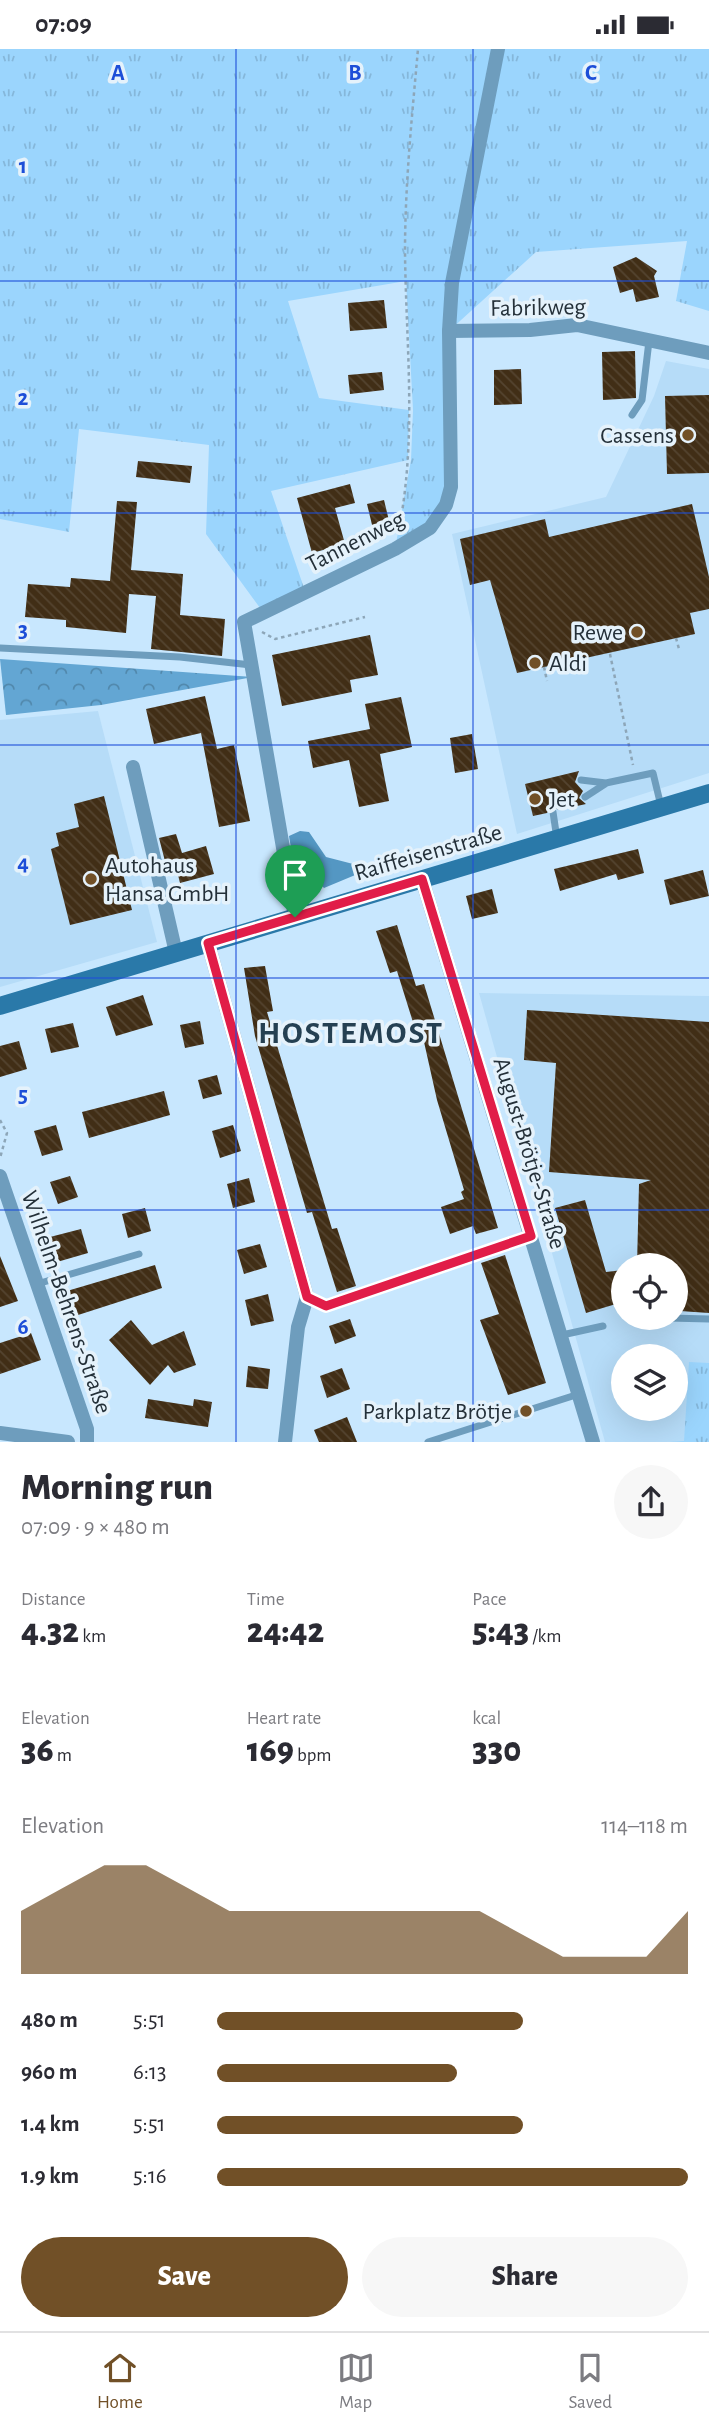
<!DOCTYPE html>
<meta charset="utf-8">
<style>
body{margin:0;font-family:"Alegreya Sans",sans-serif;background:#f7f7f7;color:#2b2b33;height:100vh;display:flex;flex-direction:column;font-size:26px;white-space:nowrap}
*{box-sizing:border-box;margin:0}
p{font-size:23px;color:#7c7c81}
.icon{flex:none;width:38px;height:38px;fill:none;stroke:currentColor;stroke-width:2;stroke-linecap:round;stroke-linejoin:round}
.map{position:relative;height:1393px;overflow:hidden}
.panel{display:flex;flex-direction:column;background:#fff;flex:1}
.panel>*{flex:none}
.controls{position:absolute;left:611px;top:1204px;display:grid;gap:14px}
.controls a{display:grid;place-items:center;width:77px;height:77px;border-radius:50%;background:#fff;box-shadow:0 7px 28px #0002;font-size:35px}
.pin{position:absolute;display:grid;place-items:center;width:60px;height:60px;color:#fff;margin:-72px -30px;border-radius:50% 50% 50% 0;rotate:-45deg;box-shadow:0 0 7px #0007}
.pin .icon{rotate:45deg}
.round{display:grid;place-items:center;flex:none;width:74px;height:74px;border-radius:37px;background:#f7f7f7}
.head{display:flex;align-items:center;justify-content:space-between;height:119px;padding:0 21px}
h1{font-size:38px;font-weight:800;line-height:52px}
.stats{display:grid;grid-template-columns:repeat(3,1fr);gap:10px;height:119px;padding:7px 21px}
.stats div{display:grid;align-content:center}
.stats b{font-size:35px;font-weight:800}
.stats small{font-size:19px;font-weight:400}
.stats p{font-size:19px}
.chart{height:196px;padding:14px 21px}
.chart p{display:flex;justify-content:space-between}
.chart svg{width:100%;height:126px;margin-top:7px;fill:#715027;opacity:.7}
.primary-button{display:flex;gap:14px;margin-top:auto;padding:14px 21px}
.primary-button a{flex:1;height:80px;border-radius:42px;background:#715027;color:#fff;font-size:28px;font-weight:800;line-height:80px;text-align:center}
.primary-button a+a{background:#f7f7f7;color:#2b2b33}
ul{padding:0 21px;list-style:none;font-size:23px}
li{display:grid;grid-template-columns:112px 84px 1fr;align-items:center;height:52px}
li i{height:18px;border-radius:9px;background:#715027}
.status{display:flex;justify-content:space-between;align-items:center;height:49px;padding:0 35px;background:#fff;direction:ltr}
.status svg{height:19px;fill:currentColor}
.menu{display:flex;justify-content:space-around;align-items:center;height:98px;border-top:2px solid #e1e1e2;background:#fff;font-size:19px;color:#7c7c81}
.menu a{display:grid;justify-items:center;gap:4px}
.menu .current{color:#715027}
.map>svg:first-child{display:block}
.built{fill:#b6dcf8;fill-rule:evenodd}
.grass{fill:url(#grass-tufts)}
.forest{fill:url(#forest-crowns)}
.water{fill:#5497c3}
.building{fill:url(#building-back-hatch)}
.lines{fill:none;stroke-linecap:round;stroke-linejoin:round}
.path{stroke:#8da6b8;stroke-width:2.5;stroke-dasharray:3.5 3.5;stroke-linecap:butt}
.lane{stroke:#6e9dbd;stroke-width:7}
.street{stroke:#6e9dbd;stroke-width:14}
.secondary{stroke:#2a79a9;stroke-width:18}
.route-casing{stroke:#fff;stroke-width:14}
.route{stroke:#e11d48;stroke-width:9}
.grid{fill:none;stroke:#1d4ed8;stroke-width:2;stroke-opacity:0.55}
.poi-dot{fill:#715027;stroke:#e5f2fb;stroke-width:2.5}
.labels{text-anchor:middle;stroke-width:7;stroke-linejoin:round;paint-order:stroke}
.street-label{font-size:24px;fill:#243039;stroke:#e5f2fb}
.poi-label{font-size:24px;fill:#243039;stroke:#e5f2fb;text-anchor:end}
.district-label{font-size:32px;font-weight:bold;letter-spacing:2px;fill:#254052;stroke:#e5f2fb}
.grid-label{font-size:23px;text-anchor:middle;font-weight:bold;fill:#1d4ed8;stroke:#e5f2fb;stroke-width:7;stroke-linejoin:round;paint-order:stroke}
</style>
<div class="status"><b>07:09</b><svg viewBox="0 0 49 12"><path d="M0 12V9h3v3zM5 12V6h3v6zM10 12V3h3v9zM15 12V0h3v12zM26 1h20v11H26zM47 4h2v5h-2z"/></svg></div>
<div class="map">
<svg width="709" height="1393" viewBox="0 0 709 1393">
<defs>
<pattern id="grass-tufts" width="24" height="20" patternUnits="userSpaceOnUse" patternTransform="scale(1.75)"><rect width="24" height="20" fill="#9bd5fd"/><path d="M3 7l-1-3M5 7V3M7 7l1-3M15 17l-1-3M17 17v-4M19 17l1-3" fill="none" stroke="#85b7da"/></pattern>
<pattern id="forest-crowns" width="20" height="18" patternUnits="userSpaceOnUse" patternTransform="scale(1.75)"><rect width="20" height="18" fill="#63a6d3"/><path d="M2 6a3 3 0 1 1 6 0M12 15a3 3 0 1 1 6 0" fill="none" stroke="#5188ac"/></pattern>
<pattern id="building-back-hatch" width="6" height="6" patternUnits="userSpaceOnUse" patternTransform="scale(1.75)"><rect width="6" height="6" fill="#412e16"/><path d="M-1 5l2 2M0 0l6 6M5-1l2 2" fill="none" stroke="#544430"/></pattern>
</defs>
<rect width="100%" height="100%" fill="#c8e7fe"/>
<g class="built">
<path d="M666,312L709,320V724L517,785L452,485L606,448L654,347Z"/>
<path d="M98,662L157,893L0,938V671Z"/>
<path d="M479,944L709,947V1393H605ZM623,1216H676V1269H623ZM623,1307H676V1360H623Z"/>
</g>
<g class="grass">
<path d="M0,0H709V262L676,252L687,192L536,203L449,282L446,456L395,500L411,411L413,361L406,232L288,252L319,349L409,361L408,411L271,442L305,542L263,563L206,485L209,396L79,380L69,483L0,470Z"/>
<path d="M689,1313L709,1314V1393H670L684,1392Z"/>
</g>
<path class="forest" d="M0,610L253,628L101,656L6,666Z"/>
<path class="water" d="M300,782L309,783L326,808L357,816L361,819L360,824L324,839L320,835L304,838L297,835L289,787Z"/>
<g class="building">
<path d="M636,208L657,222L654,227L659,248L636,253L633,240L620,244L613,218Z"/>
<path d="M384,251L387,279L350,282L348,254Z"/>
<path d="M635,302L636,349L603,351L602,303Z"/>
<path d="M521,320L522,355L494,356V321Z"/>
<path d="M382,323L384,341L350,345L348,326Z"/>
<path d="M709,346V424L667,425L665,347Z"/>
<path d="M138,412L192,417L190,434L136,428Z"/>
<path d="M350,435L355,454L335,459L345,495L312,504L297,449Z"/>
<path d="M384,451L391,480L374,484L367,455Z"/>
<path d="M117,452L137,453L131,521L183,525L180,566L225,570L222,607L151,600L156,547L129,545L126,584L66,578V571L25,568L28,535L70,538L71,529L110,532Z"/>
<path d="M692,455L709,528V560L690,564L695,585L517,624L490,531L470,536L460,490L545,470L549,488Z"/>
<path d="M370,586L378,626L350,631L352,643L282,657L272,606Z"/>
<path d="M205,647L217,700L234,696L250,772L219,778L201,684L154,695L146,660Z"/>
<path d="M401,648L412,698L380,705L389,752L359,758L349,711L313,719L308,692L370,680L365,655Z"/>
<path d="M472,685L478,720L455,724L450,689Z"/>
<path d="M579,722L575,733L583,742L579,749L586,755L559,761L551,757L547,764L533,767L525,735Z"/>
<path d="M104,747L132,861L70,876L51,800L59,797L56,784L79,778L74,755Z"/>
<path d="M176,785L182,804L206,797L214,825L180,834L175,814L166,816L159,789Z"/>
<path d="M638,800L644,824L618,831L616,825L560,842L554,820Z"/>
<path d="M703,821L709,847L670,856L664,831Z"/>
<path d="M492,840L498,864L472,870L466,847Z"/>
<path d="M397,876L416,937L424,935L498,1179L476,1185L473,1177L450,1185L441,1158L464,1150L461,1143L464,1141L437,1051L422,984L417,986L397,922L390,924L376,882Z"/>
<path d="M265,917L273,962L267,963L332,1180L337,1179L356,1237L337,1243L312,1163L307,1164L255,987L244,919Z"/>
<path d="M143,946L153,976L116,987L106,958Z"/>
<path d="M527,961L709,973V1264L680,1262L681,1245L676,1244V1216H637L639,1135L651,1131L549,1123L556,1014L524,1011Z"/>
<path d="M200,972L204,995L185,999L180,976Z"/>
<path d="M73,974L79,998L51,1004L45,980Z"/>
<path d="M19,992L27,1020L0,1028V997Z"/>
<path d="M217,1026L222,1045L203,1050L198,1031Z"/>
<path d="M164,1042L170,1066L89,1089L82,1063Z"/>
<path d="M56,1076L63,1101L42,1107L34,1082Z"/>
<path d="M233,1076L241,1102L220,1109L212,1082Z"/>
<path d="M70,1127L78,1148L58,1155L50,1133Z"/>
<path d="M249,1129L255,1153L233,1159L227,1135Z"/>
<path d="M585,1151L606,1223L623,1221V1249L614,1251L616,1255L586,1264L555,1159Z"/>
<path d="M145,1159L151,1182L128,1189L122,1165Z"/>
<path d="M81,1180L88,1204L57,1213L50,1188Z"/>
<path d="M260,1195L267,1218L244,1225L237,1201Z"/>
<path d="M505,1206L546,1334L508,1346L480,1271L499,1265L481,1214Z"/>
<path d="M0,1207L18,1252L0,1258Z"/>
<path d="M155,1216L162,1239L75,1267L67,1242Z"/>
<path d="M268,1245L274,1272L251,1277L245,1251Z"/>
<path d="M350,1270L356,1287L335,1295L329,1277Z"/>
<path d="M131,1271L152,1296L184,1282L196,1316L174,1324L168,1316L150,1336L109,1291Z"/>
<path d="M31,1284L41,1311L0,1325V1294Z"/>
<path d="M248,1317L270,1320L268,1340L246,1338Z"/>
<path d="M342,1319L350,1340L327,1349L320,1327Z"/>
<path d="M148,1350L193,1357L194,1350L212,1353L208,1378L145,1369Z"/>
<path d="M347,1368L357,1393H319L314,1381Z"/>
</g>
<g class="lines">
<g class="path">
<path d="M399,480C417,388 406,296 405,203C405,135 412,67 418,0"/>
<path d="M262,583L275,590L365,568"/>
<path d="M676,589L679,600"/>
<path d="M610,605L633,716"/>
<path d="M544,618L547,632"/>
<path d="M0,1071L7,1084L0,1109"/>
<path d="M319,1254L326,1257L515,1193"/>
</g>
<g class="lane">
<path d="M632,366L642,351L649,292"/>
<path d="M0,599L180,608L251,616"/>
<path d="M581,731L606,734L653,724L661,757"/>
<path d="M585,748L605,735"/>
<path d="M553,763L557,790"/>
<path d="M37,1235L139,1205"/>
<path d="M669,1269L709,1270"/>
<path d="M639,1271L647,1269"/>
<path d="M562,1286L603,1277"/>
<path d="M428,1393L579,1345"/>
</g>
<g class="street">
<path d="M449,282L530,281L577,276L709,304"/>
<path d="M133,718L176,904"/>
<path d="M422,830L593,1393"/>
<path d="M295,868L244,573L395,500L430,479L446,456L451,438L449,282L452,234L498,0"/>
<path d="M208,894L307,1248L298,1278L285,1393"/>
<path d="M0,1127L87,1380V1393"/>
<path d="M0,1384L68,1393"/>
</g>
<path class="secondary" d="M0,957L709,744"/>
</g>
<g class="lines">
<g class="route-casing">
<path id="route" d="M422,830L531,1187L326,1257L307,1248L208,894Z"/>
</g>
<use href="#route" class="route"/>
</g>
<path class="grid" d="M236,0V1393M473,0V1393M0,232H709M0,464H709M0,696H709M0,929H709M0,1161H709"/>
<g class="poi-dot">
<circle cx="688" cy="386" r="7"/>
<circle cx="637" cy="583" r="7"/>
<circle cx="535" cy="614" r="7"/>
<circle cx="535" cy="750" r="7"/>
<circle cx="91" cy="830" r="7"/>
<circle cx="526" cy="1362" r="7"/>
</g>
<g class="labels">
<g class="street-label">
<text transform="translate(538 258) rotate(-1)" y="8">Fabrikweg</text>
<text transform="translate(355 492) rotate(-27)" y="8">Tannenweg</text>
<text transform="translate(428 803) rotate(-16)" y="8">Raiffeisenstraße</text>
<text transform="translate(530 1104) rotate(73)" y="8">August-Brötje-Straße</text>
<text transform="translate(67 1253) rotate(71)" y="8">Wilhelm-Behrens-Straße</text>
</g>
<g class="poi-label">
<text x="674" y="394">Cassens</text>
<text x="623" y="591">Rewe</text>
<text x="549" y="622" text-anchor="start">Aldi</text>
<text x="549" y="758" text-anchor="start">Jet</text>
<text x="105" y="824" text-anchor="start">Autohaus<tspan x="105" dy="28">Hansa GmbH</tspan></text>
<text x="512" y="1370">Parkplatz Brötje</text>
</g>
<g class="district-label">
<text x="351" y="994">HOSTEMOST</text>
</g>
</g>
<g class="grid-label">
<text x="118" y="31">A</text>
<text x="355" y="31">B</text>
<text x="591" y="31">C</text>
<text x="23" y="124">1</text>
<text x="23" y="356">2</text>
<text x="23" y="588">3</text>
<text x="23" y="821">4</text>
<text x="23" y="1053">5</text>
<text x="23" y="1285">6</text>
</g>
</svg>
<div class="controls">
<a><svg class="icon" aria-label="locate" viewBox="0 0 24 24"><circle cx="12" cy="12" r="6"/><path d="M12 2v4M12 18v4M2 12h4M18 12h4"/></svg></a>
<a><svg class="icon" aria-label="layers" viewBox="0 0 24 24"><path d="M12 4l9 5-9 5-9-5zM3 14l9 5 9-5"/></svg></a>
</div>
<div class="pin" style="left:295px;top:868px;background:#1e9e55"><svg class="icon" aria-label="arrive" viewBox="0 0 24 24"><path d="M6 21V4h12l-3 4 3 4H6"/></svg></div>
</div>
<section class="panel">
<div class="head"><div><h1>Morning run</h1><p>07:09 · 9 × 480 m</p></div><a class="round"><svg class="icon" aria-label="share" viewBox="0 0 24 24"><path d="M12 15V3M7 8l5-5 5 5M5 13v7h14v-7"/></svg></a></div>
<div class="stats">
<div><p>Distance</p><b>4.32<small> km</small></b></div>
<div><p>Time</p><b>24:42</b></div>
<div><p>Pace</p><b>5:43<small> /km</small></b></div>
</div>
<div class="stats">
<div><p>Elevation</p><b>36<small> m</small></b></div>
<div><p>Heart rate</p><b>169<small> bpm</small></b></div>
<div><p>kcal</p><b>330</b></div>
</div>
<div class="chart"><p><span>Elevation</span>114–118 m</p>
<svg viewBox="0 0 160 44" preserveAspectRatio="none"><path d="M0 44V22L10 14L20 6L30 6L40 14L50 22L60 22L70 22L80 22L90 22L100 22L110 22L120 30L130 38L140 38L150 38L160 22V44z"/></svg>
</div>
<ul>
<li><b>480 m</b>5:51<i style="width:65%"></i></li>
<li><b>960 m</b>6:13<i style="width:51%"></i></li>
<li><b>1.4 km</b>5:51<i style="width:65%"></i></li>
<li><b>1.9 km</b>5:16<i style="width:100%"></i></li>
</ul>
<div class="primary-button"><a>Save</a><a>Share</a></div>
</section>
<nav class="menu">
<a class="current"><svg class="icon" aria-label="home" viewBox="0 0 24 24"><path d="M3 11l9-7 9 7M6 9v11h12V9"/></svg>Home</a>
<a><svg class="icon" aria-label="map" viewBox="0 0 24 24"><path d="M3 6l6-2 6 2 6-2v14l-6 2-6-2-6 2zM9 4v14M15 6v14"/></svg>Map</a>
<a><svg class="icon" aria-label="saved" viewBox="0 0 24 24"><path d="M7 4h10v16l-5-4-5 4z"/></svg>Saved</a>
</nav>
